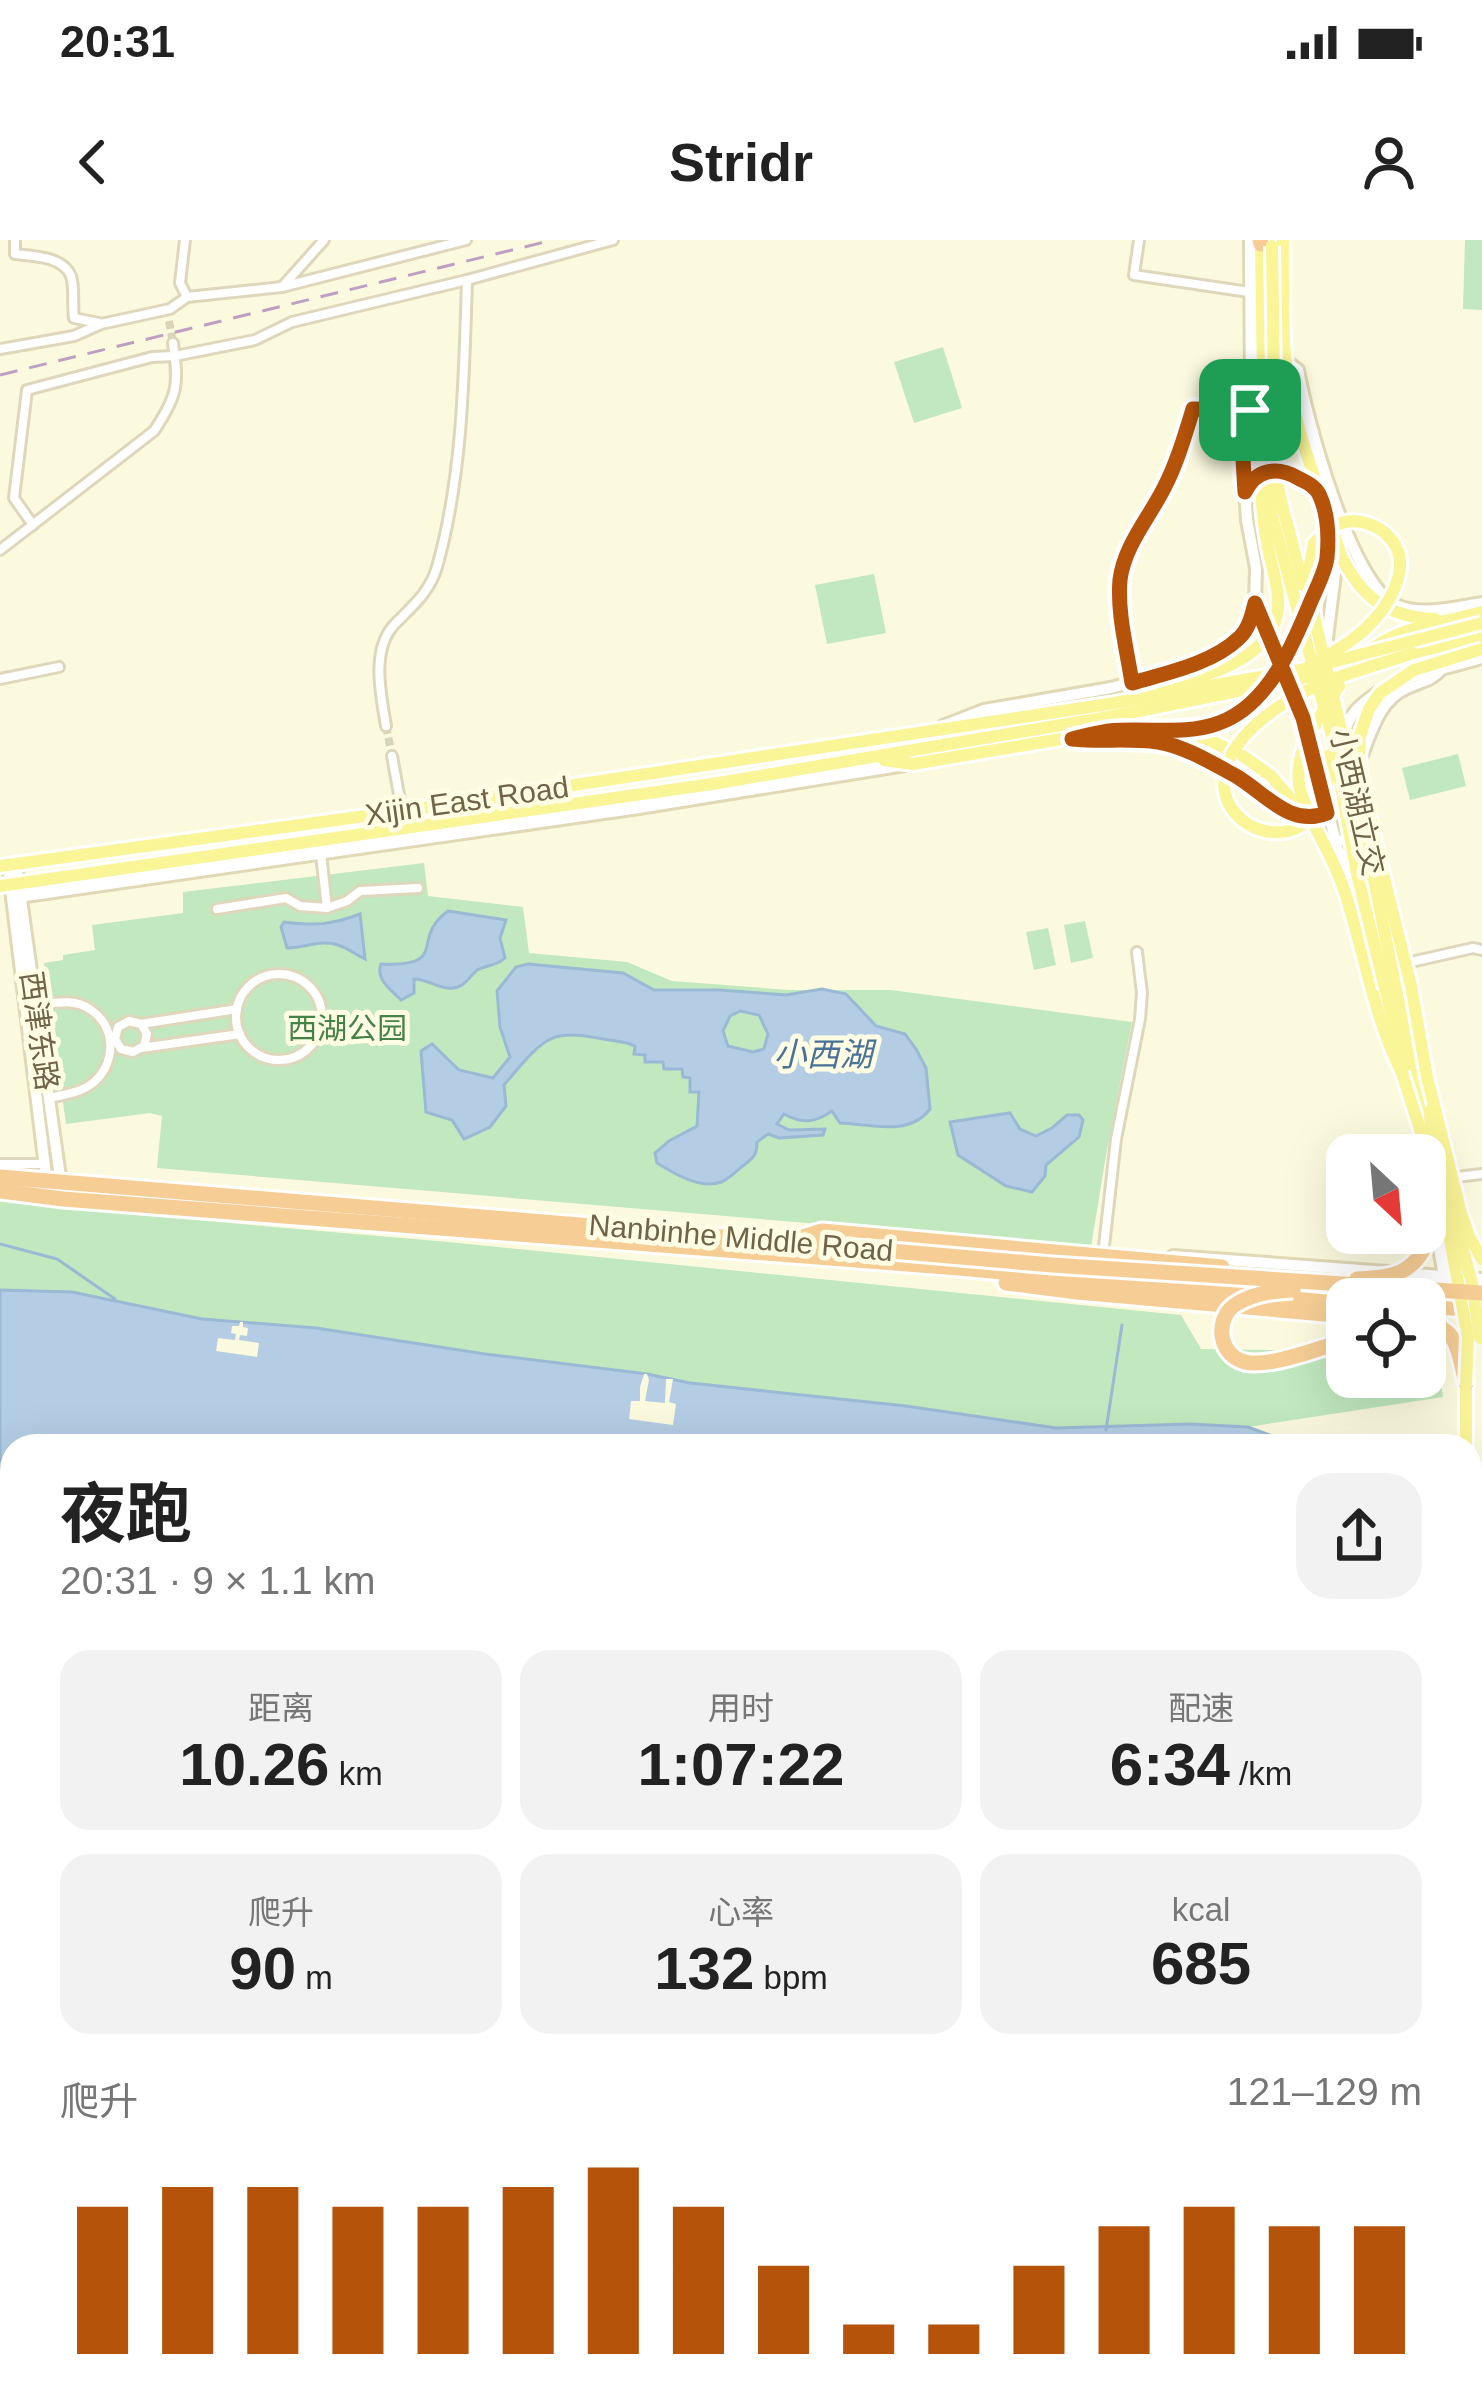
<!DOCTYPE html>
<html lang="zh">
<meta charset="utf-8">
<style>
body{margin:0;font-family:Arial,"Noto Sans SC",sans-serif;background:#f2f2f2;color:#222;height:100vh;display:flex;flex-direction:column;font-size:45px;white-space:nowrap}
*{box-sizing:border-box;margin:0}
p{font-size:39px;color:#767676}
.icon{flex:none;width:66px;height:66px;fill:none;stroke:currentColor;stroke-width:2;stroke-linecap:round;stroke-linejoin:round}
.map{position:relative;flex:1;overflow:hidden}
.panel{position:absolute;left:0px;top:1194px;width:1482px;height:975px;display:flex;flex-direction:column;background:#fff;border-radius:36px 36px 0 0;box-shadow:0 12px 48px #0002}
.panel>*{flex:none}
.needle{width:78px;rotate:154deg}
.fabs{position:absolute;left:1326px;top:894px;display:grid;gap:24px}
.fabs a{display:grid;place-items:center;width:120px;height:120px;border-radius:24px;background:#fff;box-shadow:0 12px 48px #0002;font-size:60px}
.pin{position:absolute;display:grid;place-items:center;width:102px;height:102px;color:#fff;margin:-51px;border-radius:24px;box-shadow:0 6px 18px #0006}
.round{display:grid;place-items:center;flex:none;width:126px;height:126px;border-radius:36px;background:#f2f2f2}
.summary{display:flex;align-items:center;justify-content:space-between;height:204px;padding:0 60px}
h1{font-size:66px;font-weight:700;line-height:90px}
.stats{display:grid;grid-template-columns:repeat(3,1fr);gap:18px;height:204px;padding:12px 60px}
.stats div{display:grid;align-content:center;border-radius:30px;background:#f2f2f2;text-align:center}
.stats b{font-size:60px;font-weight:700}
.stats small{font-size:33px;font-weight:400}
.stats p{font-size:33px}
.chart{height:336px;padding:24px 60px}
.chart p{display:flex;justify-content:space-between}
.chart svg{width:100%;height:216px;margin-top:12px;stroke:#b45309;stroke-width:6}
.status{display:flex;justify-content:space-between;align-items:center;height:84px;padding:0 60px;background:#fff;direction:ltr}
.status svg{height:33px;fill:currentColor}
header{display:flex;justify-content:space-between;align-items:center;height:156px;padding:0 60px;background:#fff;font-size:54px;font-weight:700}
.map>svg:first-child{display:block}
.green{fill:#c1e8be}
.water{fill:#b4cde4;stroke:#9ab9d5;stroke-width:3;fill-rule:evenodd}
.pier{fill:#fcfade}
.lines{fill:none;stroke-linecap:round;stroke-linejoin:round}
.stream{stroke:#9ab9d5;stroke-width:3}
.ferry{stroke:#4a7299;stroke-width:3;stroke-dasharray:15 12;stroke-linecap:butt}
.street-tunnel{stroke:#d9d4b8;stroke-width:8;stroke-dasharray:8 4;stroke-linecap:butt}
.street-casing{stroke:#dfd7bb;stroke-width:14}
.secondary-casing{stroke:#e1d8b6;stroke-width:16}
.primary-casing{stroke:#fff;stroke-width:18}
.highway-casing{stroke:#fff;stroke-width:21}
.street{stroke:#fff;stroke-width:8}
.secondary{stroke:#fff;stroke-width:10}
.primary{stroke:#faf597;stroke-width:12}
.highway{stroke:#f6ce95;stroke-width:15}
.rail{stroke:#be9fc3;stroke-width:3;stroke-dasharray:18 12;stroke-linecap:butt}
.primary-bridge-casing{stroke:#fff;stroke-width:18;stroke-linecap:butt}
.highway-bridge-casing{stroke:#fff;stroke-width:21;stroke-linecap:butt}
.primary-bridge{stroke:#faf597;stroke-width:12}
.highway-bridge{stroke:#f6ce95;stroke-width:15}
.route-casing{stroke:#fff;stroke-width:24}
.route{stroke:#b45309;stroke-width:15}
.labels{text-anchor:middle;stroke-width:10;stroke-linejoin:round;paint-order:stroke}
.street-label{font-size:30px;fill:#716347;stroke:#fffde4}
.park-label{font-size:30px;fill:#458247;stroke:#fffde4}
.water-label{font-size:33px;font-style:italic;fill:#4a7299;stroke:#fffde4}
</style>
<div class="status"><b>20:31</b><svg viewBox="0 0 49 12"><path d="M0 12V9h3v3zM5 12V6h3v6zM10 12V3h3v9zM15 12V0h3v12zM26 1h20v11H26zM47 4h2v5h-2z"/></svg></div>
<header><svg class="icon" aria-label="back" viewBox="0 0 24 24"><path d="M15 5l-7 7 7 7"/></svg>Stridr<svg class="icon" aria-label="person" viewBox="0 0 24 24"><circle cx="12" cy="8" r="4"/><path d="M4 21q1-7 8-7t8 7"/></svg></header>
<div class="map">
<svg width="1482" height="2167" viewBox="0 0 1482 2167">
<rect width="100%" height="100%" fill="#fcfade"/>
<g class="green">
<path d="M1465,0H1482V70L1463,69Z"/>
<path d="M943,107L962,168L914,183L894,122Z"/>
<path d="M874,334L886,393L827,404L815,345Z"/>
<path d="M1458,514L1466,546L1410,560L1402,528Z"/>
<path d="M424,623L428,656L523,667L529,713L627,722L672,741L789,750H891L1132,782L1106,915L1091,1007L157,928L162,876L150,873L66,884L44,723L63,720V715L95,710L92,685L183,673V652Z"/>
<path d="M1085,681L1093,718L1071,723L1064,685Z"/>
<path d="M1048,688L1056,725L1034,730L1026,692Z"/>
<path d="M0,959L80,970L448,1002L1181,1075L1201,1109L1347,1111V1137H1425V1114L1436,1115L1443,1157L1248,1187L1190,1184L1056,1188L906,1166L690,1143L647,1134L485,1114L316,1088L202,1079L72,1052L0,1050Z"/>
<path d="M12,1918V2140L0,2145V1922Z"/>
</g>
<g class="water">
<path d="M448,671L506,680L500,698L505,718C495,727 488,724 477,730C476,731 464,744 462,745C446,755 431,739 414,739V753L401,760C391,750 375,739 381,724C451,727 409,699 448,671Z"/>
<path d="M360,674L365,719C356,715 348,708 338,705C322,699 304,708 287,708L281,687L284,682C315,686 331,685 360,674Z"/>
<path d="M528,724L623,733L654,750H720L786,755L822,749L846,754L876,786L905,794L916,809L926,828L930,869C909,897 871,884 840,883L832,871C815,883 802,884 784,874L777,884L789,890L825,889L823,895L779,898L768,894L757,902C757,915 754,917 744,925C736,931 729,939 721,942C700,950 674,933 657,923L655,913L669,901L697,886L699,852H690V838L683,837L682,829H664L663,822H645V815L634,814L635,806L627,803C552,790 553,786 504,845L506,866L490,887L464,899L452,880L426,872L421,811L432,804L459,830L493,838L510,817L500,787L497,751L516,727ZM740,771L759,775L768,794L764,809L753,812L728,806L723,791L730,776Z"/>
<path d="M1010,873L1020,889L1036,896L1052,888L1067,875H1079L1083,880L1079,897L1046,925L1045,936L1032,952L1006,946L958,915L950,882Z"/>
<path d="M0,1050L72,1052L202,1079L316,1088L485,1114L647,1134L690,1143L906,1166L1056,1188L1190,1184L1248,1187L1299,1206H791L750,1203L723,1206H12V1544L0,1545Z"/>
<path d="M1482,1234V1338L1470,1344V1238Z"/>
<path d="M1470,1380L1482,1382V1531L1470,1532Z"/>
</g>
<g class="pier">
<path d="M240,1082H243V1087L248,1088L247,1096L240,1095L239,1100L259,1103L257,1117L216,1111L218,1098L235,1100L236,1094L231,1093L232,1086H239Z"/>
<path d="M644,1134H647L649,1140L645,1161L665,1163L666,1139H673L669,1162L676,1164L673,1185L629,1179L631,1161H640V1147Z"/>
</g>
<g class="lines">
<g class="stream">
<path d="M0,1004L57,1019L115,1059"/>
<path d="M1106,1190L1122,1085"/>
</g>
<g class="ferry">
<path d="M0,1250L12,1251"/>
<path d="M1470,1385L1482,1384"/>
</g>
<g class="street-tunnel">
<path d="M169,81L173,103"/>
<path d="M386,486L392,516"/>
</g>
<g class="street-casing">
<g id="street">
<path d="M15,0V14C32,16 63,16 71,36C75,48 72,65 74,78L99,83"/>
<path d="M185,0L180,43L187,57"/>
<path d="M1139,0L1134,35L1249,52"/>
<path d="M283,46L324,0"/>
<path d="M0,109L74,96L101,84L170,69L187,57L282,47L466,0"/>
<path d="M33,285L14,258L27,150L152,117L175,116L255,100L292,82L467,40L613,0"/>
<path d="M0,310L154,191C178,155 179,145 173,103"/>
<path d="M0,439L59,427"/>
<path d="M1132,443C1127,410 1117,373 1120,340C1124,306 1149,278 1164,248C1177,223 1185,195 1193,169L1250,170"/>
<path d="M386,486C381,455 371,412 393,386C411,367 429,354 437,327C463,235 464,135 467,40"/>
<path d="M1363,515C1373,490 1381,460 1407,449C1422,442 1432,442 1442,430"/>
<path d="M392,516L402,571"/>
<path d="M321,614L327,668"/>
<path d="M217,669L286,658L300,666L327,668L347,661L360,651L418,648"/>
<path d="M1402,724L1473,708L1482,710"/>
<circle cx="279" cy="777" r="43"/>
<path d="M36,765C54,763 75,758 91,770C120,789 115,833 85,848C74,854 61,855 49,858"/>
<path d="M141,784L237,769"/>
<path d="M111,800L115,799L118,787L129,781L141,784L147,794L144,806L133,812L121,809L115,799"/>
<path d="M141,808L240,794"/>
<path d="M0,924H45"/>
<path d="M1448,938L1482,934"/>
<path d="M1103,1015L1116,899L1140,779L1142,753L1137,712"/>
<path d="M12,1640H9L7,1648L12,1649"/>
<path d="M0,1685L12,1688"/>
<path d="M1470,1770L1476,1781L1470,1785"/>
<path d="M1470,1821V1831"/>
<path d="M641,2157L659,2167"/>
<path d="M216,2167L221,2157"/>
</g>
</g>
<g class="secondary-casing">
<g id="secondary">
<path d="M1250,0L1251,161L1243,219L1247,280L1256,328L1255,363L1303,478L1336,602L1360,595"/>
<path d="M1286,121L1298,130C1307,179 1351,347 1398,366C1423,376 1457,367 1482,363"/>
<path d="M1246,249C1264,216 1291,234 1316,247"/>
<path d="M1329,422L1327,398L1338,310"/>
<path d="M1404,439L1482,418"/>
<path d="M943,486L984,470L1111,448L1173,431L1216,414L1240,397L1250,381L1254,366"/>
<path d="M1343,498C1348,475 1358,466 1377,453"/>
<path d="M1076,499C1104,502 1134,497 1162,502C1218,514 1261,560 1311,584"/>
<path d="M1331,598L1351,633L1354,646"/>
<path d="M16,624L61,944"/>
<path d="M8,625L47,943"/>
<path d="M12,658L639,568L905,525"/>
<path d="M1434,980L1444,1036"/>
<path d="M1173,1016L1482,1039"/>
</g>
</g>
<g class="primary-casing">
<g id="primary">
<path d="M1283,0C1284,41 1281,83 1286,124C1293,185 1316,240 1335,297"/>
<path d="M1261,4L1264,205"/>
<path d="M1341,316C1362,358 1387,377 1435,379"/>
<path d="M1413,413L1482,396"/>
<path d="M1287,415L1323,333L1327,319L1326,284"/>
<path d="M1346,435C1383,386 1428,387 1482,372"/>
<path d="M1183,494L1205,498L1242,516"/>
<path d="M884,520L913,524L1108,491L1200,488L1218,484"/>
<path d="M1316,589C1328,611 1340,634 1347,659C1365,717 1375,779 1402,833"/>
<path d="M0,626L402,571L1109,464"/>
<path d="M0,646L712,544L1109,477"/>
<path d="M1395,745L1429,880"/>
<path d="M1385,748L1405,828"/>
<path d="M1466,1145V1206"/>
<path d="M0,1559H12"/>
<path d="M1470,1569H1482"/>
<path d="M0,1573L12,1574"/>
<path d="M0,1584H12"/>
<path d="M1470,1598L1482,1599"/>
<path d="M1470,1682L1482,1638"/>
<path d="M1473,1724L1482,1693"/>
</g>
</g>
<g class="highway-casing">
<g id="highway">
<path d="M1260,0L1261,4"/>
<path d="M0,937L822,1005"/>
<path d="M0,951L63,959L959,1028L1347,1064"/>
<path d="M796,999L822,991L1222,1027"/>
<path d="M1006,1043L1077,1052L1347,1076"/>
<path d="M1425,1067L1482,1069"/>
<path d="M1425,1082C1460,1089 1458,1113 1466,1143"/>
</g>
</g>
<use href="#street" class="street"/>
<use href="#secondary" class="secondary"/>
<use href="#primary" class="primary"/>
<use href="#highway" class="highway"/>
<path class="rail" d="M0,135L553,0"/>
<g class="primary-bridge-casing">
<g id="primary-bridge">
<path d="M1272,6L1275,203L1279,253L1303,345"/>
<path d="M1264,205L1272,276L1332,496L1357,634L1385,748"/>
<path d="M1335,297L1341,316"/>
<path d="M1482,409L1414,430L1380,453L1369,469L1360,496L1359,526L1378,614L1411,746L1427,837L1461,973L1469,996L1482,1019"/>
<path d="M1305,429C1332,413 1361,398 1380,373C1391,359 1401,339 1400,321C1398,292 1362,273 1336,285C1328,288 1320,298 1314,303L1308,336L1315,381L1360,569L1395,745"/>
<path d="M1160,448C1204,436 1282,419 1278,358C1277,340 1270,321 1267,302C1263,280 1261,259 1261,236"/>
<path d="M1109,464L1305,429L1482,383"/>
<path d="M1109,477L1318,435"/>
<path d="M1218,484C1250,469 1268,444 1287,415"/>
<path d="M1330,515C1329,530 1328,547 1322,561C1286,641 1146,553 1283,464C1323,438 1369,428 1413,413"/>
<path d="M1243,516L1271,536L1308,579"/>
<path d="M1316,589C1311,577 1305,565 1301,553C1289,513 1320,478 1339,446"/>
<path d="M1402,833L1426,908"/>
<path d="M1430,871L1431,893L1472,1043L1480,1098"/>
<path d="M1434,940L1448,988L1468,1097L1466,1145"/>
</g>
</g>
<g class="highway-bridge-casing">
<g id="highway-bridge">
<path d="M822,1005L1052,1025L1482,1053"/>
<path d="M1357,1039C1373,1038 1390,1038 1404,1030C1445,1006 1428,942 1425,904"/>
<path d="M1293,1050C1274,1051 1255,1053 1238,1063C1214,1076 1217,1115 1245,1122C1271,1128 1321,1107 1347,1100"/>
</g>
</g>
<use href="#primary-bridge" class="primary-bridge"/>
<use href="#highway-bridge" class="highway-bridge"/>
</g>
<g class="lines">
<g class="route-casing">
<path id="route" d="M1250,170L1193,169C1185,195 1177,223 1164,248C1149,278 1124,306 1120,340C1117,373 1127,410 1132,443C1166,433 1212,424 1239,398C1249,389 1252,375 1255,363L1303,478L1327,573C1290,588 1265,553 1236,536C1212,523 1184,506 1158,502C1130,498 1101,502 1072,499C1084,496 1097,493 1109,491C1144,487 1185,496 1219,483C1268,466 1293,405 1311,361C1317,347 1325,332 1327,318C1329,297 1328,273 1319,254C1314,245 1307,243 1298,238C1277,226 1256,229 1245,252L1243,219L1250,170"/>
</g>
<use href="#route" class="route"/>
</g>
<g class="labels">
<g class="street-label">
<text transform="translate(467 561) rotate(-8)" y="10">Xijin East Road</text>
<text transform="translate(1357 562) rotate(77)" y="10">小西湖立交</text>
<text transform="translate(39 791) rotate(82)" y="10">西津东路</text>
<text transform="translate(741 998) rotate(5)" y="10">Nanbinhe Middle Road</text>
</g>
<g class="park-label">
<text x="347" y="799">西湖公园</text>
</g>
<g class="water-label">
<text x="823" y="826">小西湖</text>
</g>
</g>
</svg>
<div class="fabs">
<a><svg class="needle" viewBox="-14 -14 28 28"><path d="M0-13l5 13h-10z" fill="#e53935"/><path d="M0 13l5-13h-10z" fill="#767676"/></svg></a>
<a><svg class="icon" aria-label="locate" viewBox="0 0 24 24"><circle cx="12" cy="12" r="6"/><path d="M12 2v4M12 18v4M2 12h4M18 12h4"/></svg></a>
</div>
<div class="pin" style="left:1250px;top:170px;background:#1e9e55"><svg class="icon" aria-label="arrive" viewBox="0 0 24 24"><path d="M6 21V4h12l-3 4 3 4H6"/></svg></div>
<section class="panel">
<div class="summary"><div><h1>夜跑</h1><p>20:31 · 9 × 1.1 km</p></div><a class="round"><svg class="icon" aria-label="share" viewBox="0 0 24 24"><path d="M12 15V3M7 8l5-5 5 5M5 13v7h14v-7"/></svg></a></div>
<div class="stats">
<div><p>距离</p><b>10.26<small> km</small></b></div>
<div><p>用时</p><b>1:07:22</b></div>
<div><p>配速</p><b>6:34<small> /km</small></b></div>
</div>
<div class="stats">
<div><p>爬升</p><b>90<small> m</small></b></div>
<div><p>心率</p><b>132<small> bpm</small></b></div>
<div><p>kcal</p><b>685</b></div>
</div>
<div class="chart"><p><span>爬升</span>121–129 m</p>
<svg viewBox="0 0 160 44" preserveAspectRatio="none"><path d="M5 44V14M15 44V10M25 44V10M35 44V14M45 44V14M55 44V10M65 44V6M75 44V14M85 44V26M95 44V38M105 44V38M115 44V26M125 44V18M135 44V14M145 44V18M155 44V18"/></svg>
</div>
</section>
</div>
